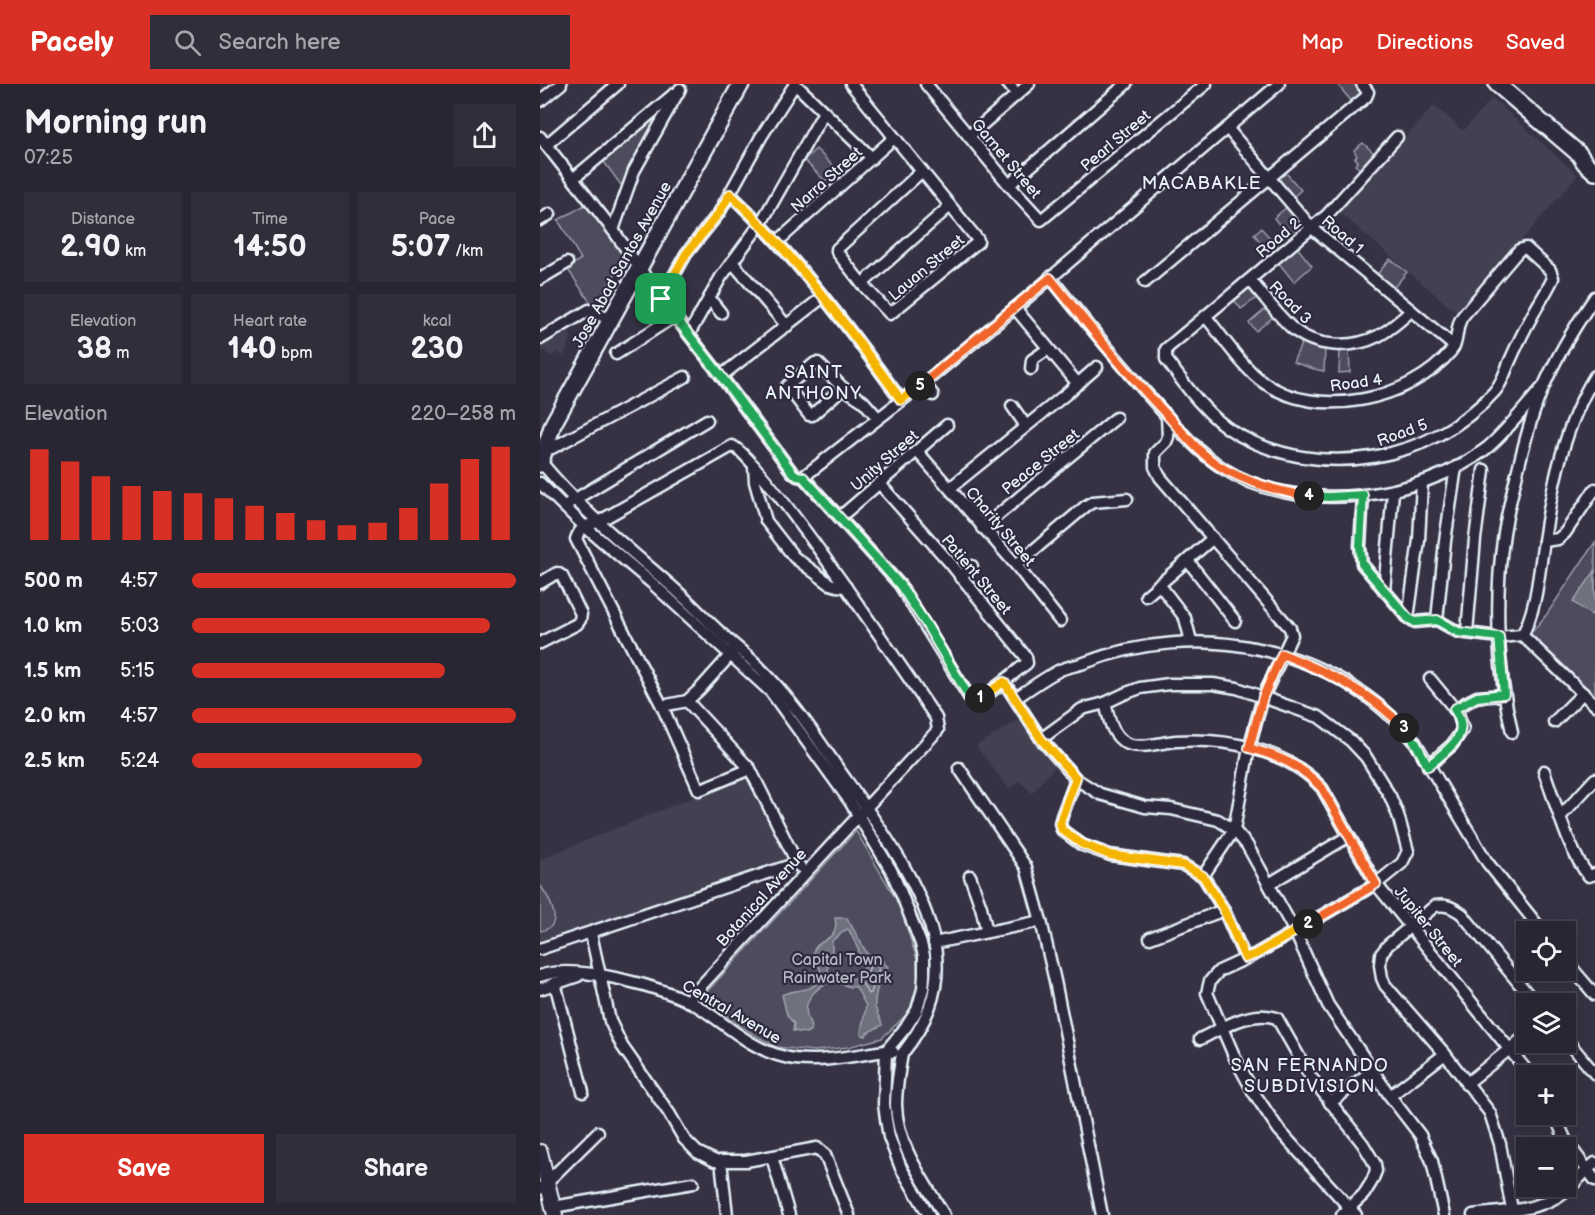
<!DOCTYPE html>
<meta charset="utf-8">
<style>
body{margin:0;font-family:"Balsamiq Sans",sans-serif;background:#302e3b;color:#f1f3f6;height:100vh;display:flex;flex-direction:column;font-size:22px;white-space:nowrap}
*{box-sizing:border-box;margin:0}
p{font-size:20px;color:#a5a5ac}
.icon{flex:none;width:33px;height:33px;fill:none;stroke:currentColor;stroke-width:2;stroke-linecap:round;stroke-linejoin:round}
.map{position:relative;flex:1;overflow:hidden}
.details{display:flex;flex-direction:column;background:#282633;width:540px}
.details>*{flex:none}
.buttons{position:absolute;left:976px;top:837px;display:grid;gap:12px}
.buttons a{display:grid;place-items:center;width:60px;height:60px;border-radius:0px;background:#282633;box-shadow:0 3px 15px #0003,0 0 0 2px #44434e;font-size:30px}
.pin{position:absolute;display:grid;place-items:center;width:51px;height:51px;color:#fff;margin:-26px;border-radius:12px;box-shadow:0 3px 9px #0006}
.km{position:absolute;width:30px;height:30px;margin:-15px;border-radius:50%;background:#222;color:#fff;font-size:16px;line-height:30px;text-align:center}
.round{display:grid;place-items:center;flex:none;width:63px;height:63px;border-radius:0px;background:#302e3b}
.overview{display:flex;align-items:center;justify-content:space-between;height:102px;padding:0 24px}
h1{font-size:33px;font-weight:700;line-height:45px}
.stats{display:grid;grid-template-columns:repeat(3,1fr);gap:9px;height:102px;padding:6px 24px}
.stats div{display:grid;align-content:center;border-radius:0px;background:#302e3b;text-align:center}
.stats b{font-size:30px;font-weight:700}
.stats small{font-size:16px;font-weight:400}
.stats p{font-size:16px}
.chart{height:168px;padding:12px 24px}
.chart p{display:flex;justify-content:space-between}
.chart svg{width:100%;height:108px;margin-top:6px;stroke:#d93025;stroke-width:6}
.cta{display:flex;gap:12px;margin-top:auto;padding:12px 24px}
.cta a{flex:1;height:69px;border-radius:0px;background:#d93025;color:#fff;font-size:24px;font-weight:700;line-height:69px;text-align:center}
.cta a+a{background:#302e3b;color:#f1f3f6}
ul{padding:0 24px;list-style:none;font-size:20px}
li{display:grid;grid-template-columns:96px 72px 1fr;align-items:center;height:45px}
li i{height:15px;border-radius:8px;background:#d93025}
header{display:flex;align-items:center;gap:36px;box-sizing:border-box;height:84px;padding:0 30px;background:#d93025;color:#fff}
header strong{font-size:28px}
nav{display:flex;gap:33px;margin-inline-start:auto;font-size:21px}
.search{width:420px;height:54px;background:#302e3b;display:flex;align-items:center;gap:15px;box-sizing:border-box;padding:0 21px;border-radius:0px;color:#a5a5ac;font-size:22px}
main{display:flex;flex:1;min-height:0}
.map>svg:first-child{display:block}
.built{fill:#433f51}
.green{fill:#4d4b5c;stroke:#9a9eaa;stroke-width:1.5}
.water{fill:#70717f;stroke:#a0a4af;stroke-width:1.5;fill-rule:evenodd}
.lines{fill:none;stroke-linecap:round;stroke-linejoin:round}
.shore{stroke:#b8bec8;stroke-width:1.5}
.minor-casing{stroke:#e8f1f8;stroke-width:15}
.major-casing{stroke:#e8f1f8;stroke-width:18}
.highway-casing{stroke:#e8f1f8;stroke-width:20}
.minor{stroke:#2f2a3d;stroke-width:10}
.major{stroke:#2f2a3d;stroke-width:14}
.highway{stroke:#2f2a3d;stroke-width:15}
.split-1-casing{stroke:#fff;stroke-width:12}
.split-2-casing{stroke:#fff;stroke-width:12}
.split-3-casing{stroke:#fff;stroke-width:12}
.split-4-casing{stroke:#fff;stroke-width:12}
.split-5-casing{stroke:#fff;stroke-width:12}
.split-6-casing{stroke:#fff;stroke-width:12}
.split-1{stroke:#22a559;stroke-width:8}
.split-2{stroke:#f5b400;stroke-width:8}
.split-3{stroke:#f0652b;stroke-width:8}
.split-4{stroke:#22a559;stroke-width:8}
.split-5{stroke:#f0652b;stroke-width:8}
.split-6{stroke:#f5b400;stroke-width:8}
.labels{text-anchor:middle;stroke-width:4.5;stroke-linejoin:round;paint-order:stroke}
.street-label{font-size:16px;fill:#e8f1f8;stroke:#2f2a3d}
.park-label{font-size:16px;fill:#b2b7c1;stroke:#2f2a3d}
.neighbourhood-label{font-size:18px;letter-spacing:1.5px;fill:#e8f1f8;stroke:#2f2a3d}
</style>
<header>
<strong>Pacely</strong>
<div class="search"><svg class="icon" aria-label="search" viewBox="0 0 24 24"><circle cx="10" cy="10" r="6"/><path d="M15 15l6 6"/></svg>Search here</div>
<nav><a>Map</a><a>Directions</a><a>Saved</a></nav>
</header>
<main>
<section class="details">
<div class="overview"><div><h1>Morning run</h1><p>07:25</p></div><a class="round"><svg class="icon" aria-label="share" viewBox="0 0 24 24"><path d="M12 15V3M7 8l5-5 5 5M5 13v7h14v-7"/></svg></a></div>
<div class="stats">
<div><p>Distance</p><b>2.90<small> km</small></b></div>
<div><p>Time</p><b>14:50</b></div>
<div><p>Pace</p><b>5:07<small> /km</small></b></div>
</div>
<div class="stats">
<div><p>Elevation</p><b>38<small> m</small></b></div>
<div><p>Heart rate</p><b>140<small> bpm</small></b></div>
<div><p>kcal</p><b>230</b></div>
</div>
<div class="chart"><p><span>Elevation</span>220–258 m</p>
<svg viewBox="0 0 160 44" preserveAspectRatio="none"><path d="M5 44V7M15 44V12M25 44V18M35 44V22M45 44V24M55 44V25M65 44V27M75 44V30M85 44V33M95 44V36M105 44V38M115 44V37M125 44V31M135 44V21M145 44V11M155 44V6"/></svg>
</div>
<ul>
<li><b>500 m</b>4:57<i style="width:100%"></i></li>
<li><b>1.0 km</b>5:03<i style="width:92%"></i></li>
<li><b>1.5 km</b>5:15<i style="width:78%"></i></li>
<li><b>2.0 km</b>4:57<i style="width:100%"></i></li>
<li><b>2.5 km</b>5:24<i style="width:71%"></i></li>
</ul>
<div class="cta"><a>Save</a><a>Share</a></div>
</section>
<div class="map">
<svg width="1055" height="1131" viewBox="0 0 1055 1131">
<rect width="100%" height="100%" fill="#363244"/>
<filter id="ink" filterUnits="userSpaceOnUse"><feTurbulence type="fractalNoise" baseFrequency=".0167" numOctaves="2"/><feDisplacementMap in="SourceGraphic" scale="12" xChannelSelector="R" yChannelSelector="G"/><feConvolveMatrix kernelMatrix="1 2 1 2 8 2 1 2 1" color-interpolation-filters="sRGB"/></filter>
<g filter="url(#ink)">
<g class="built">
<path d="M952,14L1038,91L918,230L799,128L894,21L923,47Z"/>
<path d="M23,247L32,252L24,272L17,268L13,272L7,270L4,266L0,269V260L7,256L13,257Z"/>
<path d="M478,636L519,678L492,709L479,697L469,705L436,662Z"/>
<path d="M218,687L250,774L0,860V775Z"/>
</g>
<g class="green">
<path d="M797,0H816L822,9L813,19Z"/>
<path d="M116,30L119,36L84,105L62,75Z"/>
<path d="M823,59L835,70L822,87L815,81L818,77L815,74L817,72L814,66Z"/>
<path d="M276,65L297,86L285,97L264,76Z"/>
<path d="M745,88L761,106L751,115L737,99V95Z"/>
<path d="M45,121L86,172L54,224L27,184L41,175L18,136Z"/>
<path d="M748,122L767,144L752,157L734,134Z"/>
<path d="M721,144L740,165L732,172L714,150Z"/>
<path d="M756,162L772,182L754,198L738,178Z"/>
<path d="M850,175L867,188L851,207L835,193Z"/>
<path d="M710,203L718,213L701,225L694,216Z"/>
<path d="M729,222L737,230L716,247L709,239Z"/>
<path d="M762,258L785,264L784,287L774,285L753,278Z"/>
<path d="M809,265L810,288L799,289L800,266Z"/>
<path d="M1055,458V620L987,554L1007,530Z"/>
<path d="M316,747L359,820L377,875L378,901L369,928L342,954L308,963L275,967L236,963L210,948L161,914Z"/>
<path d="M0,801C6,809 19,830 12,841C10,845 5,846 0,847Z"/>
</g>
<g class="water">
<path d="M1055,487V525L1051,531L1033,518Z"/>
<path d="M295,834H307L328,871L338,873L348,883C341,891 334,910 335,922C336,929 341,935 342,941L327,949L326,952L322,951L321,948L326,922L316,903H310L292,897C278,902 263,915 267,931C269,937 271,940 271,946L266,949L253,947L254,940L247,931L242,911C255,904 269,910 279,896C287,885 270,877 274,866C279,854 300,857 295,834ZM307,845L309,846C312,851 324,878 324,882C321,902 297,895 288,887V880L292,871V857Z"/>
</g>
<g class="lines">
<path class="shore" d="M332,878L336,879L339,884L331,909L328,910L321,897L326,891Z"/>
<g class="minor-casing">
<g id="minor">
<path d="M255,0L332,74"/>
<path d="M311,0L438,156V158L350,230L322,200L297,168V165L382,87"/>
<path d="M386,0L469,101L501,136L666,0"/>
<path d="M468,0L477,10"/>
<path d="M0,17L21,0"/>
<path d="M687,44L772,144L914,262"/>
<path d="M429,52L489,0"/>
<path d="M0,53L73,146L121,215L181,292L252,388L257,392L263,393"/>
<path d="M6,61L78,0"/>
<path d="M33,95L134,10"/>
<path d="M469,101L586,0"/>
<path d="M190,110C255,171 309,244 361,316"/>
<path d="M0,136L10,130"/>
<path d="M73,146L94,87L140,5"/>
<path d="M237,158L354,54"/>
<path d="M192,178L247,242"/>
<path d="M510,193C542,234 575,273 609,312C632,338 655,366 684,385C757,431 880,417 947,364C966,348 985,323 1002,304"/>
<path d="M0,195L27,179"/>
<path d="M710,196C724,212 737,231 753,245C776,264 812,265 838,252C850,246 861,236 871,227"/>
<path d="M605,198L826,13L828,8L822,0"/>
<path d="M322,200L410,122"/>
<path d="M169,214L181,229"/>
<path d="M121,215L146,170L179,129L221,53L255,0"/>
<path d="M475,224L538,300"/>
<path d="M666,233C683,253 702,283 723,298C777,337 871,316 911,267C919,258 915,244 922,233L979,166L986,164L1010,186L1013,194C1007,208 998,220 991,234C983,248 976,263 969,279C965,288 962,299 955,307C892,378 780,397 697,350C668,334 645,301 626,275V265L787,131L857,53"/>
<path d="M149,250L181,193L221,139L284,28"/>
<path d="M0,255L49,226L71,236"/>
<path d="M76,270L135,232"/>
<path d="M491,285L492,276L508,265"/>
<path d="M181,292L283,213"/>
<path d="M384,299L393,311"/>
<path d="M303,304L272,331H269L247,302L275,279H278L303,304L323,317L338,334"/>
<path d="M472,322L486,342"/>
<path d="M627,332L628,353L626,358L615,369V383L620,393L750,544L752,551L723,613L709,664L694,746L663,792"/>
<path d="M6,364H12L145,293"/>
<path d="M377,367L476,481L520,537"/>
<path d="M1,378C40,425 83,460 129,500C151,519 170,540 192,559C201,567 211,574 219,583C250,613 273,648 297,683C333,734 390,807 396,870C400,909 386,940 362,970"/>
<path d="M214,382L215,398L226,437L254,473L290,500L297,502L306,503"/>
<path d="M263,393L384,299L475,224L739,0"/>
<path d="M263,393L360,501L431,616L444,613L487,579L486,573L411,480L340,400"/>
<path d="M0,399L44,442L113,500L231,608L309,716L351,786L361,809L381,860L384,872V892L383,905L377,926L366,943L346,967L344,1020L346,1035L349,1053L361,1084L389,1131"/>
<path d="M410,404L526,310L557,283"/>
<path d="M823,411L820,462L822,480L868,534L875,538L897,536L918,548L959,553L982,551"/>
<path d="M29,419L167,336"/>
<path d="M300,433L407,341"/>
<path d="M442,444L576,334"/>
<path d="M1004,457L1018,455L1025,449L1055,405"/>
<path d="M648,477L695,537"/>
<path d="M476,481L546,422L553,418L587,415"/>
<path d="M420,493L432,482"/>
<path d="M0,499L17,489L22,492L41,530L40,536L37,540L0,559"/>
<path d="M619,500L645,534L651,557"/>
<path d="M844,507L853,408"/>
<path d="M606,512L673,454"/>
<path d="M868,534L879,456L882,399"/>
<path d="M897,536L905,457L916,383"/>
<path d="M927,548L935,455L944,386"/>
<path d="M982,551C997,526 999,486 1004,457C1012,401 1025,340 1055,292"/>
<path d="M982,551L1055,621"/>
<path d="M464,598L501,655L536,695L560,710L605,723L631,725L678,736L694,746L707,761L755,848L788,921L850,1012L880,1051L892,1077L904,1131"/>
<path d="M476,614C489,605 503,595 518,587C525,583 535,582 544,579C657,535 796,561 875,658L947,778L1003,848"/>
<path d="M147,617L210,685L257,779L260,783"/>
<path d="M565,619C569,633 571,651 586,659C599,666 622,658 636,657C687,654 746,665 782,704L836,800L991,992"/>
<path d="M122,622L147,617L160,605L195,566"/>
<path d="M914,625L937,613L964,611"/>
<path d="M1014,638L1043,609"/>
<path d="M972,648C957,584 954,514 964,449C968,424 975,398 981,373C987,350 993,326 1003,304C1017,271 1035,242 1055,213"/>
<path d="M501,655L542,625L565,619L584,610L600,604L629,600H673L697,604L779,633L811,657L826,673L850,712L858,731L868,767L862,779L836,800L716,870L679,887L670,897L667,909L695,974L714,1009L739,1046L816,1131"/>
<path d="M888,682L912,661L923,645L918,629L890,595"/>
<path d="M419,684L486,783L501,837L515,897L562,1131"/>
<path d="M1004,687C1015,717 1029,769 1049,792L1055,790"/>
<path d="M536,695L522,732L520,739L522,746L542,761L570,771L643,781L663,792L684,826L705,874"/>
<path d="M1020,733L1055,695"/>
<path d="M430,792L441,823L447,848"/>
<path d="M729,800L809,752"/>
<path d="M51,850L70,937L82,962L129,1029L144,1055L157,1068L175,1077H206L277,1064L285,1071L309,1131"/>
<path d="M610,854L684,826"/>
<path d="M394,859L501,837"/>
<path d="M0,865L257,779"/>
<path d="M1026,877L1055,911"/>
<path d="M0,892C35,879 127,903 159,923C186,940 210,964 241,972C274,982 313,971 346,967L353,968"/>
<path d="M15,899L43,1008"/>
<path d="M0,905L38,892"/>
<path d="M147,917L398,646L396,634C373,600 214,364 192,362L58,438C47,441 40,443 36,455L122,622L159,706L210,685"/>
<path d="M660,955C683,944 711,925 737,934L770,992L823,1060L835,1080L836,1087L832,1097L824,1110L802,1131"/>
<path d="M1026,955L1055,990"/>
<path d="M362,970C359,987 356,1004 356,1021C357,1062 384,1097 404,1131"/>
<path d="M926,1000L987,951"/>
<path d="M850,1012L905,970"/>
<path d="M790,1019L833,986"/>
<path d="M1014,1030L1026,1057L1055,1096"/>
<path d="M232,1073L249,1131"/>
<path d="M181,1077L187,1131"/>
<path d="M0,1105L58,1048"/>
<path d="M13,1123L153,1099"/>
<path d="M972,1126L960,1060L950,1029L905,970L845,901L842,894L840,881L841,870L848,861L895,822C906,820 912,823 922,830L996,920"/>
<path d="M933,1131C963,1127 1000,1127 1024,1108C1035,1100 1044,1088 1055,1079"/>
</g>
</g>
<g class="major-casing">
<path id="major" d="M0,1068L15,1131"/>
</g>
<g class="highway-casing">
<g id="highway">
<path d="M957,0L1039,70L1045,79L1055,88"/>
<path d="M0,380L13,340L201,0"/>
</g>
</g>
<use href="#minor" class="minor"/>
<use href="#major" class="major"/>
<use href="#highway" class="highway"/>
</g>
</g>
<g class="lines" filter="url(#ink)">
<g class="split-1-casing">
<path id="split-1" d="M121,215L181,292L252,388L257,392L263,393L360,501L386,540L428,611L431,616L440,614"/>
</g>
<g class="split-2-casing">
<path id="split-2" d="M440,614L464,598L501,655L536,694L522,732L520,739L522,746L542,760L570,771L643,781L663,792L684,826L705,874L716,870L768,840"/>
</g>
<g class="split-3-casing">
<path id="split-3" d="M768,840L836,800L782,704C761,681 738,672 709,664L723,613L742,570C787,588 831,608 864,644"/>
</g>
<g class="split-4-casing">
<path id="split-4" d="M769,412L789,413L823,411L820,462L822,480L868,534L875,538L897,536L918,548L959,553L964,610L937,613L914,625C933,651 908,665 888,682L875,658L864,644"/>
</g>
<g class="split-5-casing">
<path id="split-5" d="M380,302L510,194C547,240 585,287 626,330C644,350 662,373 686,386C712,400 741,408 769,412"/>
</g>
<g class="split-6-casing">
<path id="split-6" d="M121,215L146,170L179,129L190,110C255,171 309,244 361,316L380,302"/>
</g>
<use href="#split-1" class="split-1"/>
<use href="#split-2" class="split-2"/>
<use href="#split-3" class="split-3"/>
<use href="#split-4" class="split-4"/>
<use href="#split-5" class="split-5"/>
<use href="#split-6" class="split-6"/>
</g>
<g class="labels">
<g class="street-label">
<text transform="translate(575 56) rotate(-40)" y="6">Pearl Street</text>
<text transform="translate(467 74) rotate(50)" y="6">Garnet Street</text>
<text transform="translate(286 95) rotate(-42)" y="6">Narra Street</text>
<text transform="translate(803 150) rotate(41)" y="6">Road 1</text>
<text transform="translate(738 153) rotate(-40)" y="6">Road 2</text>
<text transform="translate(81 180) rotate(-61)" y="6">Jose Abad Santos Avenue</text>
<text transform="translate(386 183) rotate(-40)" y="6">Lauan Street</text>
<text transform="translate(751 218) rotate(46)" y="6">Road 3</text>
<text transform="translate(816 298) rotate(-8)" y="6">Road 4</text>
<text transform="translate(862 348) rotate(-20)" y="6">Road 5</text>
<text transform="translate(344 376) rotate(-41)" y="6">Unity Street</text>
<text transform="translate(500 377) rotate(-39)" y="6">Peace Street</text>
<text transform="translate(461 442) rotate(50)" y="6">Charity Street</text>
<text transform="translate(437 490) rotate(50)" y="6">Patient Street</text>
<text transform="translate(221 813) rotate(-48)" y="6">Botanical Avenue</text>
<text transform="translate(889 842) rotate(51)" y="6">Jupiter Street</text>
<text transform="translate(192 927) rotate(30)" y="6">Central Avenue</text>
</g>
<g class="park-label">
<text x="297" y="881">Capital Town<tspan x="297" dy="18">Rainwater Park</tspan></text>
</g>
<g class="neighbourhood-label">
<text x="662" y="105">MACABAKLE</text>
<text x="274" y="294">SAINT<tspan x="274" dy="21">ANTHONY</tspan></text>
<text x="770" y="987">SAN FERNANDO<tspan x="770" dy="21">SUBDIVISION</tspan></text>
</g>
</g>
</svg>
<div class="buttons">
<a><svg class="icon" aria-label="locate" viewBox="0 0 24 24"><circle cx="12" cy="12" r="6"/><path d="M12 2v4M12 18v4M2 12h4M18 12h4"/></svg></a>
<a><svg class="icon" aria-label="layers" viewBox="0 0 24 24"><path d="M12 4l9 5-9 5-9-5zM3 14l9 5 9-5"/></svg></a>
<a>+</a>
<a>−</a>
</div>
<div class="pin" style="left:121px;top:215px;background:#1e9e55"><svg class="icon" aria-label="arrive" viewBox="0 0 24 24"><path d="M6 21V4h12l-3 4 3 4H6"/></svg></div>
<b class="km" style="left:440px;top:614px">1</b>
<b class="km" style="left:768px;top:840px">2</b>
<b class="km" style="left:864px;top:644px">3</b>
<b class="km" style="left:769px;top:412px">4</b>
<b class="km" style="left:380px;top:302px">5</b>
</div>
</main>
